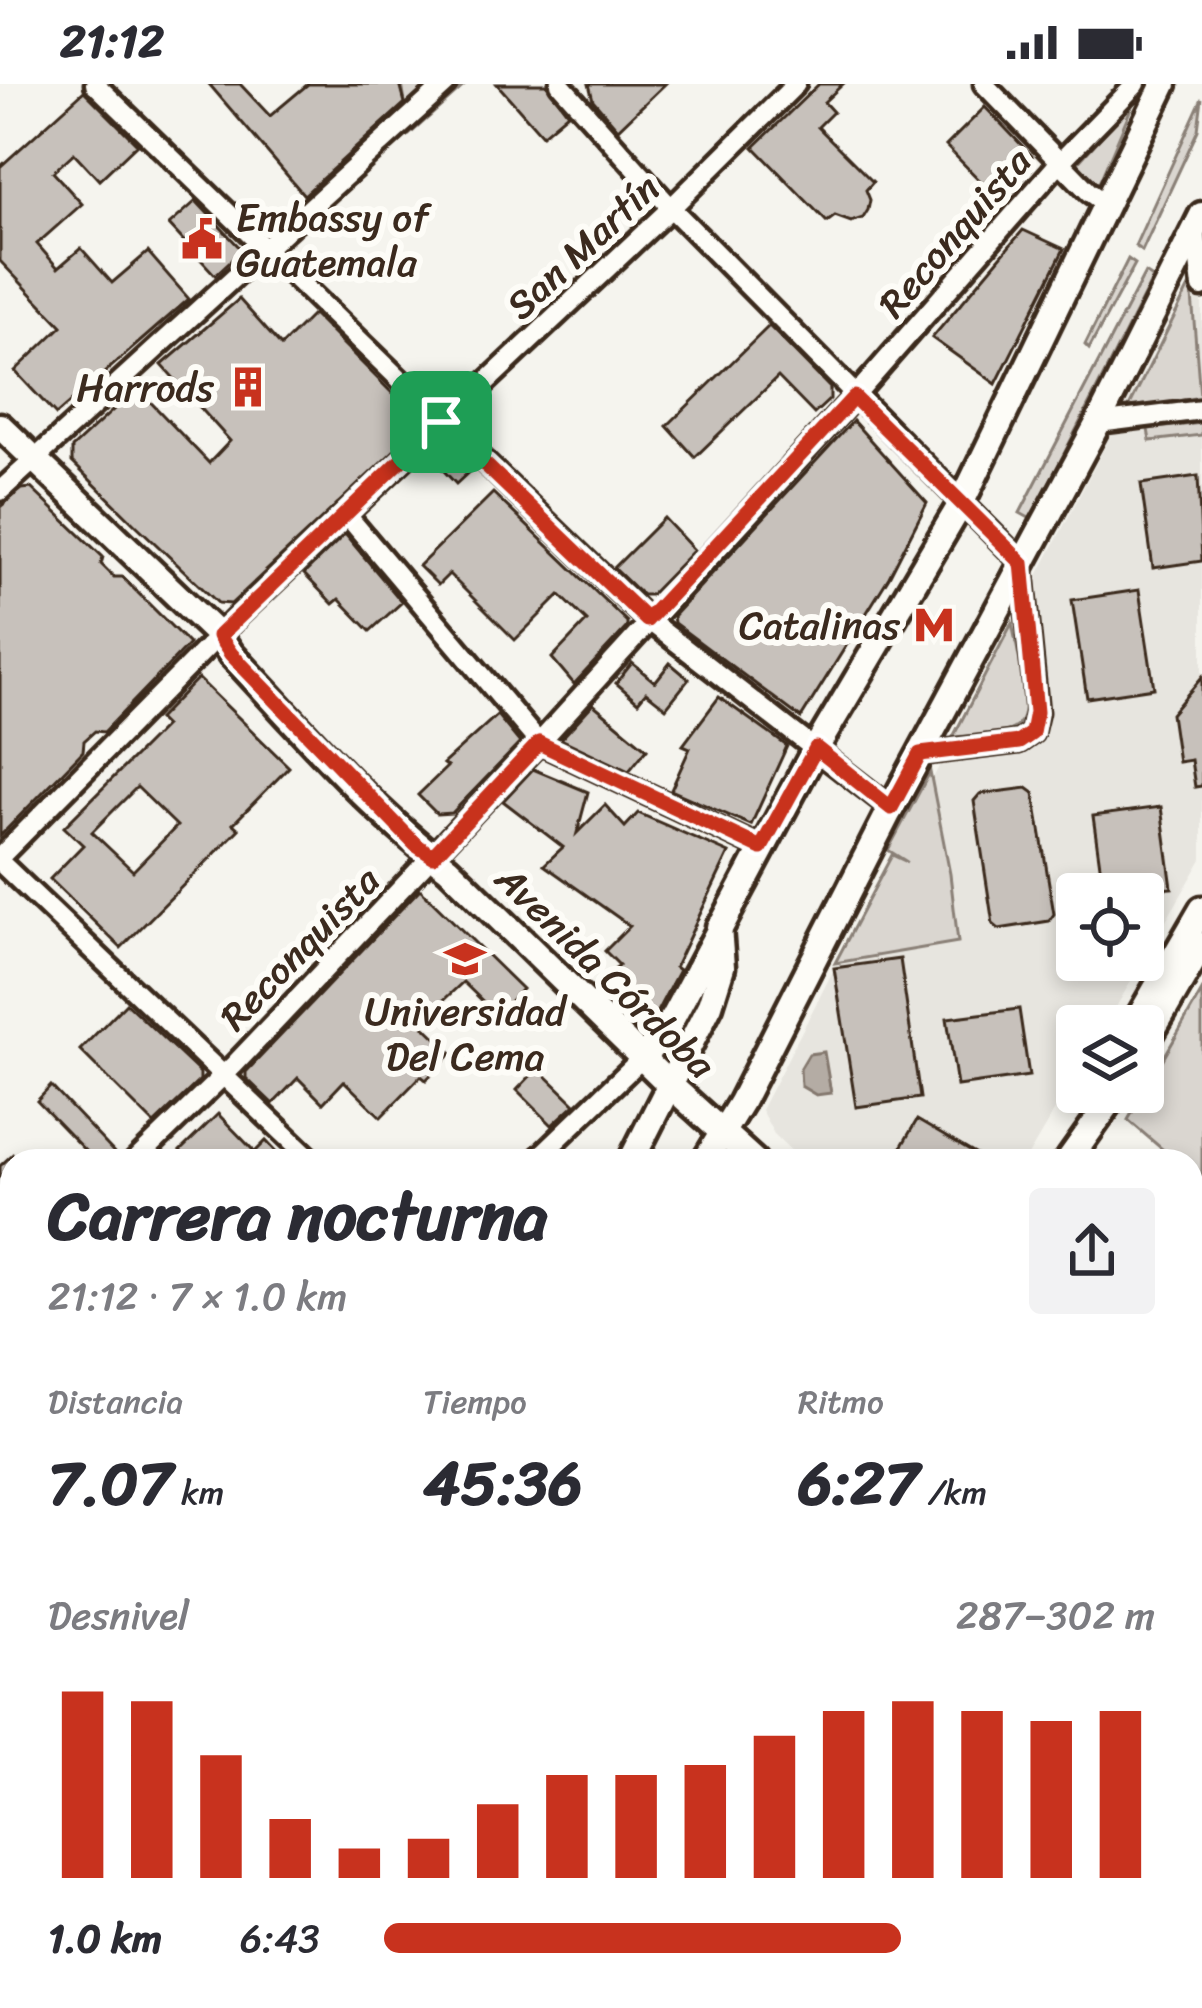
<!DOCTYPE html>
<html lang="es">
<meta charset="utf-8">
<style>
body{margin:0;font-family:Sriracha,sans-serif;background:#f2f2f3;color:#2b2b33;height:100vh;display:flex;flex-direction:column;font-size:45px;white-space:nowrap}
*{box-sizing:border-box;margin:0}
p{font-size:39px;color:#7c7c81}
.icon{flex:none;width:66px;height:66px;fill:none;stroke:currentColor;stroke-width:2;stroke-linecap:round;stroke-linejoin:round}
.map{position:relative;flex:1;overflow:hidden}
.details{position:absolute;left:0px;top:1065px;width:1203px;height:861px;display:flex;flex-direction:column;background:#fff;border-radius:36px 36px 0 0;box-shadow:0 6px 18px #0003}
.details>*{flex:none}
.tools{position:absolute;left:1056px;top:789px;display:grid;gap:24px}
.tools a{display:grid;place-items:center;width:108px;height:108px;border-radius:12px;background:#fff;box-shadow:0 6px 18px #0003;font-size:60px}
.pin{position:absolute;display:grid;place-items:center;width:102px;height:102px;color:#fff;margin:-51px;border-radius:24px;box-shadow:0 6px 18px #0006}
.round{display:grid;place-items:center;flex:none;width:126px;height:126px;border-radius:12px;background:#f2f2f3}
.head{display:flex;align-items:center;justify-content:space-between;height:204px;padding:0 48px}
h1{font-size:66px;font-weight:800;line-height:90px}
.metrics{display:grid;grid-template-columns:repeat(3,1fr);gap:18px;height:204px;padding:12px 48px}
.metrics div{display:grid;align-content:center}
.metrics b{font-size:60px;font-weight:800}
.metrics small{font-size:33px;font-weight:400}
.metrics p{font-size:33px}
.chart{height:336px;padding:24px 48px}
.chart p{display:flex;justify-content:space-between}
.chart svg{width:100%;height:216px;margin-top:12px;stroke:#c8321e;stroke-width:6}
ul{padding:0 48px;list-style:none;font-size:39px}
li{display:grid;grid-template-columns:192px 144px 1fr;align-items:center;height:90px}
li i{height:30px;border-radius:15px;background:#c8321e}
.status{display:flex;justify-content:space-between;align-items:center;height:84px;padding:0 60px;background:#fff;direction:ltr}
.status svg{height:33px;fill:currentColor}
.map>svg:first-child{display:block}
.built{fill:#e7e5df;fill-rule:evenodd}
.green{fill:#dad6d0;stroke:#8a8077;stroke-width:3}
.water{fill:#b4aca4;stroke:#84786e;stroke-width:3}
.building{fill:#c7c1bb;stroke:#3b2a1e;stroke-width:3;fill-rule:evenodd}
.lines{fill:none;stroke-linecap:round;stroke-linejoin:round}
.highway-tunnel{stroke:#d0ccc4;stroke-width:27;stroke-dasharray:27 14;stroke-linecap:butt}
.minor-casing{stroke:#3b2a1e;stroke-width:27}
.major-casing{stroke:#3b2a1e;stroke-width:33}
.highway-casing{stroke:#3b2a1e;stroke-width:36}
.minor{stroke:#fdfcf7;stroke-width:18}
.major{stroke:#fdfcf7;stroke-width:24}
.highway{stroke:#fdfcf7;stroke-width:27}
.rail-casing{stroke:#3b2a1e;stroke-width:9}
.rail{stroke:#fdfcf7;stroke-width:4.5;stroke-dasharray:14;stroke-linecap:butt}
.route-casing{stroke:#fff;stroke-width:24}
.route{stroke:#c8321e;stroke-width:15}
.labels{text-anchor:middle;stroke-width:12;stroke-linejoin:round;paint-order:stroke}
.poi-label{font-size:39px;fill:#3b2a1e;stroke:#fdfcf7;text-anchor:end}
.street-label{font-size:39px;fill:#3b2a1e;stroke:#fdfcf7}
</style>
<div class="status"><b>21:12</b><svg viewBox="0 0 49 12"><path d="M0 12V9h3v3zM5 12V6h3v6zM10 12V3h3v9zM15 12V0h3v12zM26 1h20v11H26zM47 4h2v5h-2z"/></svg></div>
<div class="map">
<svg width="1202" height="1924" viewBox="0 0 1202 1924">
<rect width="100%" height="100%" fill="#f5f4ee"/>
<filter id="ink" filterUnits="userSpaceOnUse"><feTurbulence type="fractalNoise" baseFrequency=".00833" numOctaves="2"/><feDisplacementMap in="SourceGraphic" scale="24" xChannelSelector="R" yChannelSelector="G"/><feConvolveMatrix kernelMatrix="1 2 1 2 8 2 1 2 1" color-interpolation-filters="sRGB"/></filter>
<g filter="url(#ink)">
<g class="built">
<path d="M1202,175V775L1105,942H1077V989L1025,1077H802L774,1050L761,1026ZM1077,810H1143V876H1077Z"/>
<path d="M1202,1120V1238L1191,1255V1138Z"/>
<path d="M1191,1644L1202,1654V1872L1191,1861Z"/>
<path d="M13,1914H543L537,1924H4Z"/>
</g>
<g class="green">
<path d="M402,0H466L410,50Z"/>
<path d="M1202,14L1198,46L1142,167L1135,162Z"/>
<path d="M1135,15L1099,99L1092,100L1076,81Z"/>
<path d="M1128,175L1135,180L1089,265L1085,261Z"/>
<path d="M1145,189L1153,194L1031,435L1020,429Z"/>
<path d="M1191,199L1200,313L1128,326V325Z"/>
<path d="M1202,339V351L1150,357L1148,345Z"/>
<path d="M1012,539C1016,561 1034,627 1018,641C1005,654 971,651 953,653Z"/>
<path d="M930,688L950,790L958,858L835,879L892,771L907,778L888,766Z"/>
<path d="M1202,907V1099L1191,1090V1077H1176L1128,1036Z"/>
<path d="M594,1914H723L716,1924H589Z"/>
</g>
<g class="water">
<path d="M824,968L831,1009L816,1011L801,1002L800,985L809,970Z"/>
<path d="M1063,1914H1187L1197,1924H1053Z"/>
</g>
<g class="building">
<path d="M209,0H240L270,32L308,0H400L405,19L304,111Z"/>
<path d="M497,0H546L568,29L542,51Z"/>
<path d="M589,0H665L618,45L593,16Z"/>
<path d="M819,0H843L824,18L833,28L818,43L873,98L866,106L870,116L868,126L863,134L851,138L835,132L827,138L754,63Z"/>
<path d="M84,7L137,60L99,96L74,69L53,88L82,120L37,160L58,184L81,164L112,199L148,168L189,215L56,331L15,287L62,242L0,177V83Z"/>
<path d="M985,23L1032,72V84L1002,119L946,62Z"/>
<path d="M196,117L242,166L215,191L169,141Z"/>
<path d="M1023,146L1064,165L996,300L932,254Z"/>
<path d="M239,215L281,262L313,230L419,336L417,345L231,520L218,519L137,442L72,378V364L137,304L209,379L230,357L162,281Z"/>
<path d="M769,242L830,304V315L814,330L778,293L695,373L667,342Z"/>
<path d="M853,337L927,419L889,493L801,634L674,539L673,532Z"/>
<path d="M447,361L471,386L456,400L430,372Z"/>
<path d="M1198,392L1202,477L1153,484L1141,400Z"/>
<path d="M31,404L103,473L101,480L114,493H122L189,560L104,648L95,647L84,657L83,667L0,752V423L22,405Z"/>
<path d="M493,409L627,538V543L574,600L552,574L587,537L560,511L515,556L449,490L438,501L419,482Z"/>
<path d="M664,434L694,466L650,511H642L614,484Z"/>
<path d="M345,450L402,518L370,547L339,515L333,520L304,490Z"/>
<path d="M1139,506L1154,604L1087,614L1072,516Z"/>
<path d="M632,579L655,598L670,579L689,595L666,624L646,608L638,618L616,599Z"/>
<path d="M1202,593V702L1195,703L1191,676L1178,678L1171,630Z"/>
<path d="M198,594L289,683L233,740L239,745L121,864L50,795L83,761L64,743L165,642L158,635ZM137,703L177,742L133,787L92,748Z"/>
<path d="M719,613L787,662L751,741L671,706L690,664L683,661Z"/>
<path d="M593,620L647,665L629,687L561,655Z"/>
<path d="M497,631L520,659L452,729L437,730L418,711L447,683L443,680Z"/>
<path d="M533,685L588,708L577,749L605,721L625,743L638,729L729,769L675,883L679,886L651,939L605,896L619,881L605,867L630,842L544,781L563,763L503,717Z"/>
<path d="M1027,704L1034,709L1054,830L1049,837L999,845L993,840L974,717L980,710Z"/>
<path d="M1161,723L1172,804L1104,810L1093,732Z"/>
<path d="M420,805L522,905L497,931L463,898L420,938L452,969L426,996L421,992L381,1033L344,997L323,1019L298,994L273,1020L246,994V988Z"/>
<path d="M900,875L920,1014L856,1023L834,884Z"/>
<path d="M126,919L200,989V996L154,1040L80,966Z"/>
<path d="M1019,925L1029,992L957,1002L947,934Z"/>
<path d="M538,984L575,1020L552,1041L517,1006Z"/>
<path d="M51,1002L122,1077H95L37,1017Z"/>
<path d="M218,1030L255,1068L266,1057L285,1077H190L180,1067Z"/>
<path d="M917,1036L987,1077H893Z"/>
<path d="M12,1071V1106L0,1093V1082Z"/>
<path d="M0,1667L12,1677V1787L0,1798Z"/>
</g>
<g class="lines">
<path class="highway-tunnel" d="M789,1924L796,1914"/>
<g class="minor-casing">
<g id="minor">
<path d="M95,0L648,536L891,724"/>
<path d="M560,0L671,124L1022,479L1037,628L1032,649L1019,658L920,670"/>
<path d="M984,0L1089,108L1107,121"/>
<path d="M1195,143L1202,203"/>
<path d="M1098,339L1202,326"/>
<path d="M0,407L446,0"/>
<path d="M345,429L539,659L761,764"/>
<path d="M0,773L238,532L671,124L796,0"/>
<path d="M0,778L313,1077"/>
<path d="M135,1077L234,981L539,659L854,313L1059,79L1136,0"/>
<path d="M535,1077L642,974"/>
<path d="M0,1207L12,1195"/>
<path d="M0,1617L12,1605"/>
<path d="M0,1648L12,1660"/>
<path d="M1191,1897L1202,1908"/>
<path d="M268,1914L278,1924"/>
<path d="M313,1924L323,1914"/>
<path d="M1030,1924L1040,1914"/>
</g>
</g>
<g class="major-casing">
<g id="major">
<path d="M0,342L219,552L231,570C300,644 367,723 448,784L670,1001L754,1077"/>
<path d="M1134,942L1202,825"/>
<path d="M1143,963L1202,861"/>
<path d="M642,974L665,948L816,664L961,420L1164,0"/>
<path d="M631,1077L710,921L722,883L719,843"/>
<path d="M705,1077L741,1018L891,724L1098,339L1202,131"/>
<path d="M1068,1077L1117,1008"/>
<path d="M1191,1410L1202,1392"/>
<path d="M1191,1440L1202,1425"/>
<path d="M1191,1594L1202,1605"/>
<path d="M0,1822L12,1810"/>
<path d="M0,1913L12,1900"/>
<path d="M557,1924L564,1914"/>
<path d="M580,1924L587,1914"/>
<path d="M843,1924L852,1914"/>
<path d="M868,1924L876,1914"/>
</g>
</g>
<g class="highway-casing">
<g id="highway">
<path d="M1191,1282L1202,1265"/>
<path d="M1191,1320L1202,1304"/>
<path d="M766,1924L772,1916"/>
</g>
</g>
<use href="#minor" class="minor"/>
<use href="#major" class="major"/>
<use href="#highway" class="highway"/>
<g class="rail-casing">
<g id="rail">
<path d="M1191,1158L1202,1142"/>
<path d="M728,1924L735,1914"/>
</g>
</g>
<use href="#rail" class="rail"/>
</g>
</g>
<g class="lines" filter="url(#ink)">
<g class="route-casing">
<path id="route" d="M854,313L1022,479L1036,628L1032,649L1019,658L920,670L891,724L816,664L761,764L539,659L433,772L416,761L231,570L219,552L441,338L647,536Z"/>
</g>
<use href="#route" class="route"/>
</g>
<defs>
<g id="civic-bare" transform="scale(3.24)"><path d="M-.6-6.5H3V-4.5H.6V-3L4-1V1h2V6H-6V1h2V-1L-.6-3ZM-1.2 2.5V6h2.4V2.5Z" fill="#c8321e" stroke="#fdfcf7" stroke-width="2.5" paint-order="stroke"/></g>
<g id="building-bare" transform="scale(3.24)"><path d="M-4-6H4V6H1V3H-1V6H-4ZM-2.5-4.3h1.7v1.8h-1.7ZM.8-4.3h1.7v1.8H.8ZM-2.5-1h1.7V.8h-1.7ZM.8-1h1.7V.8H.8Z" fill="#c8321e" stroke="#fdfcf7" stroke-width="2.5" paint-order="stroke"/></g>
<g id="metro-bare" transform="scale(3.24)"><path d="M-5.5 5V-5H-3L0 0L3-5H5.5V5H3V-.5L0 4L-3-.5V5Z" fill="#c8321e" stroke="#fdfcf7" stroke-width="2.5" paint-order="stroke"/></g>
<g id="university-bare" transform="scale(3.24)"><path d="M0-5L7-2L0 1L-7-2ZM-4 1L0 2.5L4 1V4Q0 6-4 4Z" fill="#c8321e" stroke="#fdfcf7" stroke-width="2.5" paint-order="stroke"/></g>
</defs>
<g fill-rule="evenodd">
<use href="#civic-bare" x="202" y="155"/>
<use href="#building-bare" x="248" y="303"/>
<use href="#metro-bare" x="934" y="541"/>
<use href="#university-bare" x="465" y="875"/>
</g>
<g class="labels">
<g class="poi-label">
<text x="236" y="147" text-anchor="start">Embassy of<tspan x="236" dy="45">Guatemala</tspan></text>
<text x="214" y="317">Harrods</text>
<text x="900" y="555">Catalinas</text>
<text x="465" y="941" text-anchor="middle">Universidad<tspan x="465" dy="45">Del Cema</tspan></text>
</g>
<g class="street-label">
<text transform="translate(954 148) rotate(-49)" y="14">Reconquista</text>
<text transform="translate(582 162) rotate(-43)" y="14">San Martín</text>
<text transform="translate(299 864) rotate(-46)" y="14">Reconquista</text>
<text transform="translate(606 887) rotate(44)" y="14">Avenida Córdoba</text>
</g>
</g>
</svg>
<div class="tools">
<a><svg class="icon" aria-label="locate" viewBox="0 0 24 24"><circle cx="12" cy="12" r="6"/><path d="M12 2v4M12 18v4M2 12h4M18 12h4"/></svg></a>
<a><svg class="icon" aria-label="layers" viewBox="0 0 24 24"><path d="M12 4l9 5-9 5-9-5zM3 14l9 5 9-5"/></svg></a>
</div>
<div class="pin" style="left:441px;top:338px;background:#1e9e55"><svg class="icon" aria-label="arrive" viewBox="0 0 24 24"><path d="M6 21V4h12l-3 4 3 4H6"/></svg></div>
<section class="details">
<div class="head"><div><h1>Carrera nocturna</h1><p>21:12 · 7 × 1.0 km</p></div><a class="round"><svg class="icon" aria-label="share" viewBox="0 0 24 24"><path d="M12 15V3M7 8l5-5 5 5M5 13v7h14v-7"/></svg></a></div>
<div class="metrics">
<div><p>Distancia</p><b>7.07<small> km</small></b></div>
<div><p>Tiempo</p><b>45:36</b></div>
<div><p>Ritmo</p><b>6:27<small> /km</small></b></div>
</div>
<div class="chart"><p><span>Desnivel</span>287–302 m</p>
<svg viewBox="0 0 160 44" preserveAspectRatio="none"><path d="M5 44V6M15 44V8M25 44V19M35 44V32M45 44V38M55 44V36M65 44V29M75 44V23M85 44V23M95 44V21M105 44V15M115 44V10M125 44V8M135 44V10M145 44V12M155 44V10"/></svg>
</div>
<ul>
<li><b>1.0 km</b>6:43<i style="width:67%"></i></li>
</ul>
</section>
</div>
